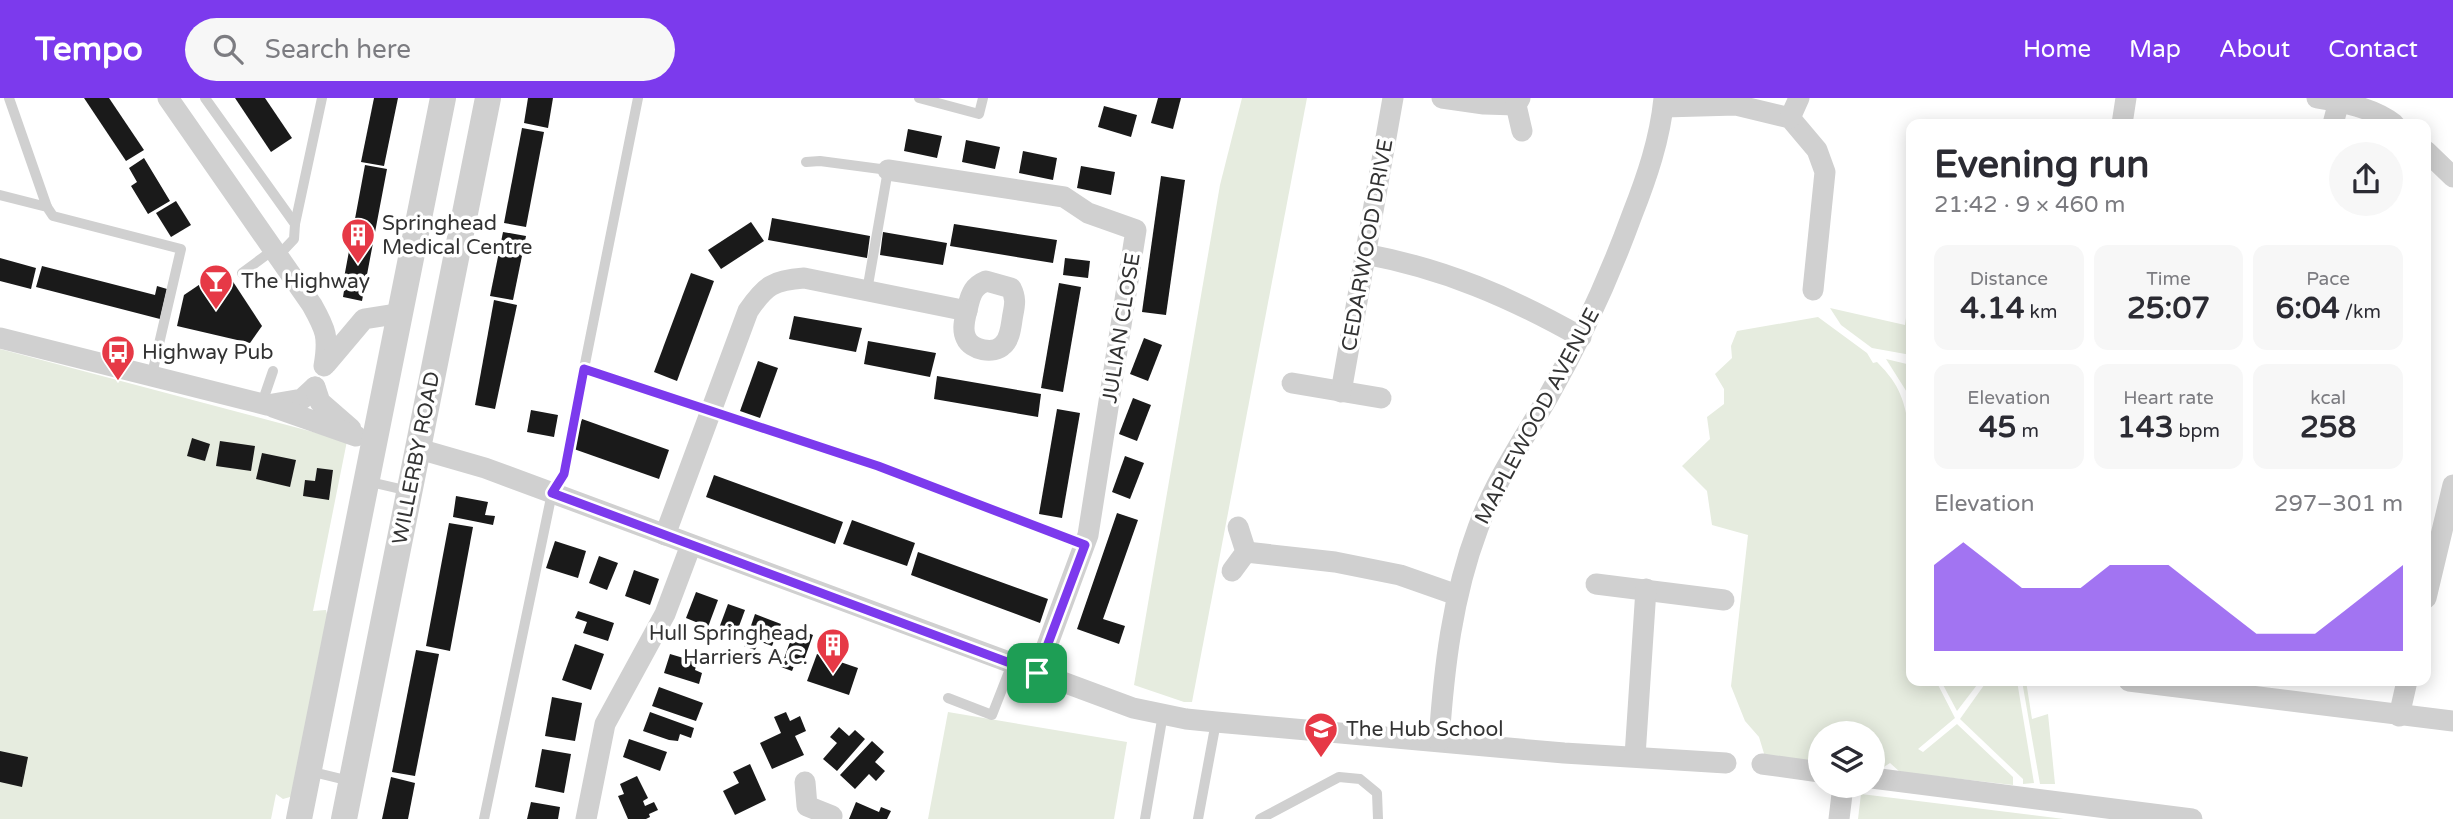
<!DOCTYPE html>
<meta charset="utf-8">
<style>
body{margin:0;font-family:"Varela Round",sans-serif;background:#f7f7f7;color:#2b2b33;height:100vh;display:flex;flex-direction:column;font-size:26px;white-space:nowrap}
*{box-sizing:border-box;margin:0}
p{font-size:23px;color:#7c7c81}
.icon{flex:none;width:38px;height:38px;fill:none;stroke:currentColor;stroke-width:2;stroke-linecap:round;stroke-linejoin:round}
.map{position:relative;flex:1;overflow:hidden}
.details{position:absolute;left:1906px;top:21px;width:525px;height:567px;display:flex;flex-direction:column;background:#fff;border-radius:14px;box-shadow:0 4px 18px #0003}
.details>*{flex:none}
.controls{position:absolute;left:1808px;top:623px;display:grid;gap:14px}
.controls a{display:grid;place-items:center;width:77px;height:77px;border-radius:50%;background:#fff;box-shadow:0 4px 18px #0003;font-size:35px}
.pin{position:absolute;display:grid;place-items:center;width:60px;height:60px;color:#fff;margin:-30px;border-radius:14px;box-shadow:0 4px 10px #0006}
.round{display:grid;place-items:center;flex:none;width:74px;height:74px;border-radius:37px;background:#f7f7f7}
.summary{display:flex;align-items:center;justify-content:space-between;height:119px;padding:0 28px}
h1{font-size:38px;font-weight:700;line-height:52px}
.stats{display:grid;grid-template-columns:repeat(3,1fr);gap:10px;height:119px;padding:7px 28px}
.stats div{display:grid;align-content:center;border-radius:14px;background:#f7f7f7;text-align:center}
.stats b{font-size:30px;font-weight:700}
.stats small{font-size:19px;font-weight:400}
.stats p{font-size:19px}
.chart{height:196px;padding:14px 28px}
.chart p{display:flex;justify-content:space-between}
.chart svg{width:100%;height:126px;margin-top:7px;fill:#7c3aed;opacity:.7}
header{display:flex;align-items:center;gap:42px;box-sizing:border-box;height:98px;padding:0 35px;background:#7c3aed;color:#fff}
header strong{font-size:33px}
nav{display:flex;gap:38px;margin-inline-start:auto;font-size:24px}
.search{width:490px;height:63px;background:#f7f7f7;display:flex;align-items:center;gap:18px;box-sizing:border-box;padding:0 24px;border-radius:38px;color:#7c7c81;font-size:26px}
.map>svg:first-child{display:block}
.green{fill:#e6ecdf}
.building{fill:#1a1a1a}
.lines{fill:none;stroke-linecap:round;stroke-linejoin:round}
.service{stroke:#d0d0d0;stroke-width:10}
.minor{stroke:#d0d0d0;stroke-width:21}
.tertiary{stroke:#d0d0d0;stroke-width:26}
.route-casing{stroke:#fff;stroke-width:14}
.route{stroke:#7c3aed;stroke-width:9}
.labels{text-anchor:middle;stroke-width:7;stroke-linejoin:round;paint-order:stroke}
.poi-label{font-size:21px;fill:#333;stroke:#fff;text-anchor:start}
.street-label{font-size:21px;fill:#333;stroke:#fff}
</style>
<header>
<strong>Tempo</strong>
<div class="search"><svg class="icon" aria-label="search" viewBox="0 0 24 24"><circle cx="10" cy="10" r="6"/><path d="M15 15l6 6"/></svg>Search here</div>
<nav><a>Home</a><a>Map</a><a>About</a><a>Contact</a></nav>
</header>
<div class="map">
<svg width="2453" height="721" viewBox="0 0 2453 721">
<rect width="100%" height="100%" fill="#fff"/>
<g class="green">
<path d="M1242,0H1307L1192,604H1184L1134,587L1220,87Z"/>
<path d="M1911,182V257L1872,250L1841,227L1830,210L1905,227Z"/>
<path d="M1818,219L1867,255L1873,265L1877,264C1901,288 1904,302 1910,335L1911,583H1936L1955,620L1918,651L1923,654L1957,626L2013,679V687L1900,674L1890,665L1873,676L1872,635H1820V669L1766,662L1759,639L1745,623L1731,588L1748,437L1712,427L1707,393L1682,368L1710,341L1707,319L1724,306V291L1715,276L1732,260L1731,248L1737,233Z"/>
<path d="M0,251L347,343L313,513L326,512L332,537L297,697L283,701L276,696L271,721H0Z"/>
<path d="M1886,261L1911,267V301L1910,299Z"/>
<path d="M1941,583H1980L1957,613Z"/>
<path d="M1987,583H2017L2034,685L2023,686V681L1960,621Z"/>
<path d="M2022,583H2026L2032,621L2048,616L2055,686H2040Z"/>
<path d="M948,614L1127,644L1114,721H928Z"/>
<path d="M1861,696L2064,721H1858Z"/>
</g>
<g class="building">
<path d="M84,0H109L144,52L126,63Z"/>
<path d="M235,0H265L292,40L271,54Z"/>
<path d="M374,0H398L384,68L361,64Z"/>
<path d="M528,0H553L548,30L524,25Z"/>
<path d="M1158,0H1181L1173,31L1151,25Z"/>
<path d="M1104,8L1137,17L1131,39L1098,29Z"/>
<path d="M522,30L544,34L526,129L504,125Z"/>
<path d="M908,31L942,38L937,60L904,53Z"/>
<path d="M966,42L1000,49L995,71L962,64Z"/>
<path d="M1023,53L1057,60L1053,82L1019,75Z"/>
<path d="M144,60L170,103L148,116L131,88L137,84L129,70Z"/>
<path d="M365,67L387,71L362,203L343,199L346,180H344Z"/>
<path d="M1081,68L1115,74L1111,97L1077,90Z"/>
<path d="M1161,78L1185,82L1166,217L1142,214Z"/>
<path d="M176,103L191,127L171,139L156,115Z"/>
<path d="M772,120L870,138L867,160L768,142Z"/>
<path d="M751,124L764,143L721,171L708,152Z"/>
<path d="M954,126L1057,142L1053,165L950,148Z"/>
<path d="M503,134L526,138L513,202L490,198Z"/>
<path d="M883,134L947,145L943,167L880,157Z"/>
<path d="M0,160L36,170L31,191L0,183Z"/>
<path d="M1065,160L1090,163L1088,180L1063,177Z"/>
<path d="M42,168L155,197L157,188L167,191L160,221L36,189Z"/>
<path d="M224,170L262,228L250,245L177,228L184,197Z"/>
<path d="M691,175L714,183L677,283L654,274Z"/>
<path d="M1059,185L1081,189L1063,294L1041,290Z"/>
<path d="M494,202L517,207L495,311L475,307Z"/>
<path d="M794,218L862,230L856,254L789,241Z"/>
<path d="M1144,240L1162,247L1148,283L1130,276Z"/>
<path d="M868,243L936,255L930,279L864,266Z"/>
<path d="M758,263L778,270L760,320L740,313Z"/>
<path d="M937,278L1041,296L1038,319L934,301Z"/>
<path d="M1133,300L1151,307L1137,343L1119,336Z"/>
<path d="M1057,311L1080,315L1062,420L1039,416Z"/>
<path d="M531,312L558,317L554,339L527,334Z"/>
<path d="M582,321L669,352L659,381L571,350Z"/>
<path d="M192,340L210,346L205,363L187,358Z"/>
<path d="M220,343L255,348L251,373L216,368Z"/>
<path d="M262,355L296,362L290,389L256,381Z"/>
<path d="M1125,358L1144,365L1130,401L1112,394Z"/>
<path d="M317,370L333,372L329,402L303,398L305,382L315,383Z"/>
<path d="M714,377L843,424L835,446L706,399Z"/>
<path d="M456,398L488,404L485,417L495,418L493,427L453,419Z"/>
<path d="M1117,415L1138,422L1103,521L1125,528L1119,546L1077,531Z"/>
<path d="M852,422L915,445L907,468L843,446Z"/>
<path d="M449,425L473,429L450,553L426,548Z"/>
<path d="M555,443L586,453L578,480L546,470Z"/>
<path d="M918,454L1048,501L1040,525L911,477Z"/>
<path d="M599,458L618,465L607,492L589,485Z"/>
<path d="M634,472L659,481L650,507L625,498Z"/>
<path d="M696,494L718,502L708,529L686,520Z"/>
<path d="M728,506L745,512L735,539L718,533Z"/>
<path d="M578,513L614,525L608,543L583,535L587,524L575,520Z"/>
<path d="M755,516L781,526L772,548L759,543L755,552L744,548Z"/>
<path d="M795,530L813,537L803,565L796,563L792,573L781,569Z"/>
<path d="M575,546L604,556L591,592L562,582Z"/>
<path d="M416,552L439,556L415,678L392,674Z"/>
<path d="M670,556L697,564L695,572L702,575L699,586L664,575Z"/>
<path d="M817,556L858,570L849,597L807,583Z"/>
<path d="M659,589L703,605L696,623L652,608Z"/>
<path d="M552,599L582,605L575,643L545,638Z"/>
<path d="M650,614L694,630L691,640L680,636L678,643L669,642L643,633Z"/>
<path d="M786,614L790,623L800,618L806,633L795,638L804,657L772,671L760,645L781,635L774,619Z"/>
<path d="M839,629L849,638L855,632L865,641L837,673L823,661L837,645L830,639Z"/>
<path d="M629,641L667,654L660,673L623,659Z"/>
<path d="M872,643L884,654L875,664L885,673L876,683L869,676L855,691L840,677Z"/>
<path d="M542,651L571,656L564,695L535,689Z"/>
<path d="M0,653L28,659L22,689L0,684Z"/>
<path d="M750,666L766,702L735,717L723,693L739,685L733,674Z"/>
<path d="M637,678L648,700L643,703L645,708L654,704L658,712L649,716L650,719L646,721H628L618,698L624,696L620,686Z"/>
<path d="M391,679L415,685L408,721H382Z"/>
<path d="M531,704L560,709L558,721H527Z"/>
<path d="M856,704L879,714L881,709L891,713L887,721H849Z"/>
</g>
<g class="lines">
<g class="service">
<path d="M9,0L47,109"/>
<path d="M205,0L295,126L294,141L278,158"/>
<path d="M919,0L979,16L983,0"/>
<path d="M806,64L820,63L888,72L867,193"/>
<path d="M0,97L47,109L53,118L181,151L152,276"/>
<path d="M295,126L322,0"/>
<path d="M242,175L273,152"/>
<path d="M584,271L879,368L1085,447"/>
<path d="M262,305L273,273"/>
<path d="M366,383L409,393"/>
<path d="M948,600L992,617L1012,566"/>
<path d="M309,673L350,683"/>
<path d="M484,721L552,395L563,376L638,0"/>
<path d="M1145,721L1163,616"/>
<path d="M1198,721L1216,624"/>
<path d="M1260,721L1339,679L1360,681L1377,695L1378,721"/>
</g>
<g class="minor">
<path d="M168,0L312,207C326,232 329,239 324,268"/>
<path d="M1442,0L1484,6L1516,7"/>
<path d="M1520,0L1516,7L1522,33"/>
<path d="M2317,0C2342,4 2374,10 2394,26"/>
<path d="M1664,9L1736,7L1790,20L1817,52L1825,74L1813,192"/>
<path d="M1790,20L1799,0"/>
<path d="M2122,26L2126,0"/>
<path d="M2333,26L2339,3"/>
<path d="M2426,53L2453,79"/>
<path d="M888,72L1064,99L1088,115L1136,132L1088,437L1037,575"/>
<path d="M1365,156C1445,171 1510,199 1581,239"/>
<path d="M986,183L1011,190C1016,200 1015,206 1013,216C1011,226 1011,240 1003,247C994,257 971,252 966,240C961,230 966,217 968,208C971,195 974,188 986,183Z"/>
<path d="M0,240L267,307L302,301L315,289"/>
<path d="M326,266L364,221L402,215"/>
<path d="M1292,285L1381,300"/>
<path d="M315,289L320,304L351,331"/>
<path d="M1341,294L1393,0"/>
<path d="M273,309L356,338"/>
<path d="M419,351L485,370L1133,610L1186,621L1216,624L1564,655L1726,665"/>
<path d="M665,437L748,213C765,188 773,182 804,180L967,213"/>
<path d="M1246,454L1335,464L1400,477L1457,497"/>
<path d="M1232,473L1246,454L1238,429"/>
<path d="M1596,486L1724,502"/>
<path d="M2426,500L2453,387"/>
<path d="M2129,583L2453,623"/>
<path d="M2399,618L2407,583"/>
<path d="M1439,643C1444,570 1452,499 1478,430C1495,383 1523,342 1548,299C1581,241 1609,180 1632,117C1647,79 1660,41 1664,0"/>
<path d="M1635,658L1646,491"/>
<path d="M1762,666L1820,674"/>
<path d="M1872,680L2192,721"/>
<path d="M805,684L807,708L832,718"/>
<path d="M586,721L605,626L665,516L691,447"/>
<path d="M1839,721L1843,688"/>
</g>
<g class="tertiary">
<path d="M299,721L443,0"/>
<path d="M344,721L488,0"/>
</g>
</g>
<g class="lines">
<g class="route-casing">
<path id="route" d="M584,271L878,368L1085,447L1037,575L552,395L564,376Z"/>
</g>
<use href="#route" class="route"/>
</g>
<defs>
<g id="building-pin" transform="scale(1.75)"><path d="M0 17L-7.5 6A9.5 9.5 0 1 1 7.5 6Z" fill="#e63946" stroke="#fff"/><path d="M-4-6H4V6H1V3H-1V6H-4ZM-2.5-4.3h1.7v1.8h-1.7ZM.8-4.3h1.7v1.8H.8ZM-2.5-1h1.7V.8h-1.7ZM.8-1h1.7V.8H.8Z" fill="#fff"/></g>
<g id="bar-pin" transform="scale(1.75)"><path d="M0 17L-7.5 6A9.5 9.5 0 1 1 7.5 6Z" fill="#e63946" stroke="#fff"/><path d="M-6-5H6L.8 .8V4.5H3.5V6h-7V4.5H-.8V.8Z" fill="#fff"/></g>
<g id="bus-pin" transform="scale(1.75)"><path d="M0 17L-7.5 6A9.5 9.5 0 1 1 7.5 6Z" fill="#e63946" stroke="#fff"/><path d="M-5-6H5V4H4V6H2V4H-2V6H-4V4H-5ZM-3.5-4V0h7V-4ZM-3.5 1.2v1.5H-2V1.2ZM2 1.2v1.5H3.5V1.2Z" fill="#fff"/></g>
<g id="school-pin" transform="scale(1.75)"><path d="M0 17L-7.5 6A9.5 9.5 0 1 1 7.5 6Z" fill="#e63946" stroke="#fff"/><path d="M0-5L7-2L0 1L-7-2ZM-4 1L0 2.5L4 1V4Q0 6-4 4Z" fill="#fff"/></g>
</defs>
<g fill-rule="evenodd">
<use href="#building-pin" x="358" y="137"/>
<use href="#bar-pin" x="216" y="183"/>
<use href="#bus-pin" x="118" y="254"/>
<use href="#building-pin" x="833" y="547"/>
<use href="#school-pin" x="1321" y="631"/>
</g>
<g class="labels">
<g class="poi-label">
<text x="382" y="132">Springhead<tspan x="382" dy="24">Medical Centre</tspan></text>
<text x="241" y="190">The Highway</text>
<text x="142" y="261">Highway Pub</text>
<text x="808" y="542" text-anchor="end">Hull Springhead<tspan x="808" dy="24">Harriers A.C.</tspan></text>
<text x="1346" y="638">The Hub School</text>
</g>
<g class="street-label">
<text transform="translate(1367 147) rotate(-80)" y="7">CEDARWOOD DRIVE</text>
<text transform="translate(1121 230) rotate(-81)" y="7">JULIAN CLOSE</text>
<text transform="translate(1537 318) rotate(-62)" y="7">MAPLEWOOD AVENUE</text>
<text transform="translate(416 360) rotate(-79)" y="7">WILLERBY ROAD</text>
</g>
</g>
</svg>
<div class="controls">
<a><svg class="icon" aria-label="layers" viewBox="0 0 24 24"><path d="M12 4l9 5-9 5-9-5zM3 14l9 5 9-5"/></svg></a>
</div>
<div class="pin" style="left:1037px;top:575px;background:#1e9e55"><svg class="icon" aria-label="arrive" viewBox="0 0 24 24"><path d="M6 21V4h12l-3 4 3 4H6"/></svg></div>
<section class="details">
<div class="summary"><div><h1>Evening run</h1><p>21:42 · 9 × 460 m</p></div><a class="round"><svg class="icon" aria-label="share" viewBox="0 0 24 24"><path d="M12 15V3M7 8l5-5 5 5M5 13v7h14v-7"/></svg></a></div>
<div class="stats">
<div><p>Distance</p><b>4.14<small> km</small></b></div>
<div><p>Time</p><b>25:07</b></div>
<div><p>Pace</p><b>6:04<small> /km</small></b></div>
</div>
<div class="stats">
<div><p>Elevation</p><b>45<small> m</small></b></div>
<div><p>Heart rate</p><b>143<small> bpm</small></b></div>
<div><p>kcal</p><b>258</b></div>
</div>
<div class="chart"><p><span>Elevation</span>297–301 m</p>
<svg viewBox="0 0 160 44" preserveAspectRatio="none"><path d="M0 44V14L10 6L20 14L30 22L40 22L50 22L60 14L70 14L80 14L90 22L100 30L110 38L120 38L130 38L140 30L150 22L160 14V44z"/></svg>
</div>
</section>
</div>
